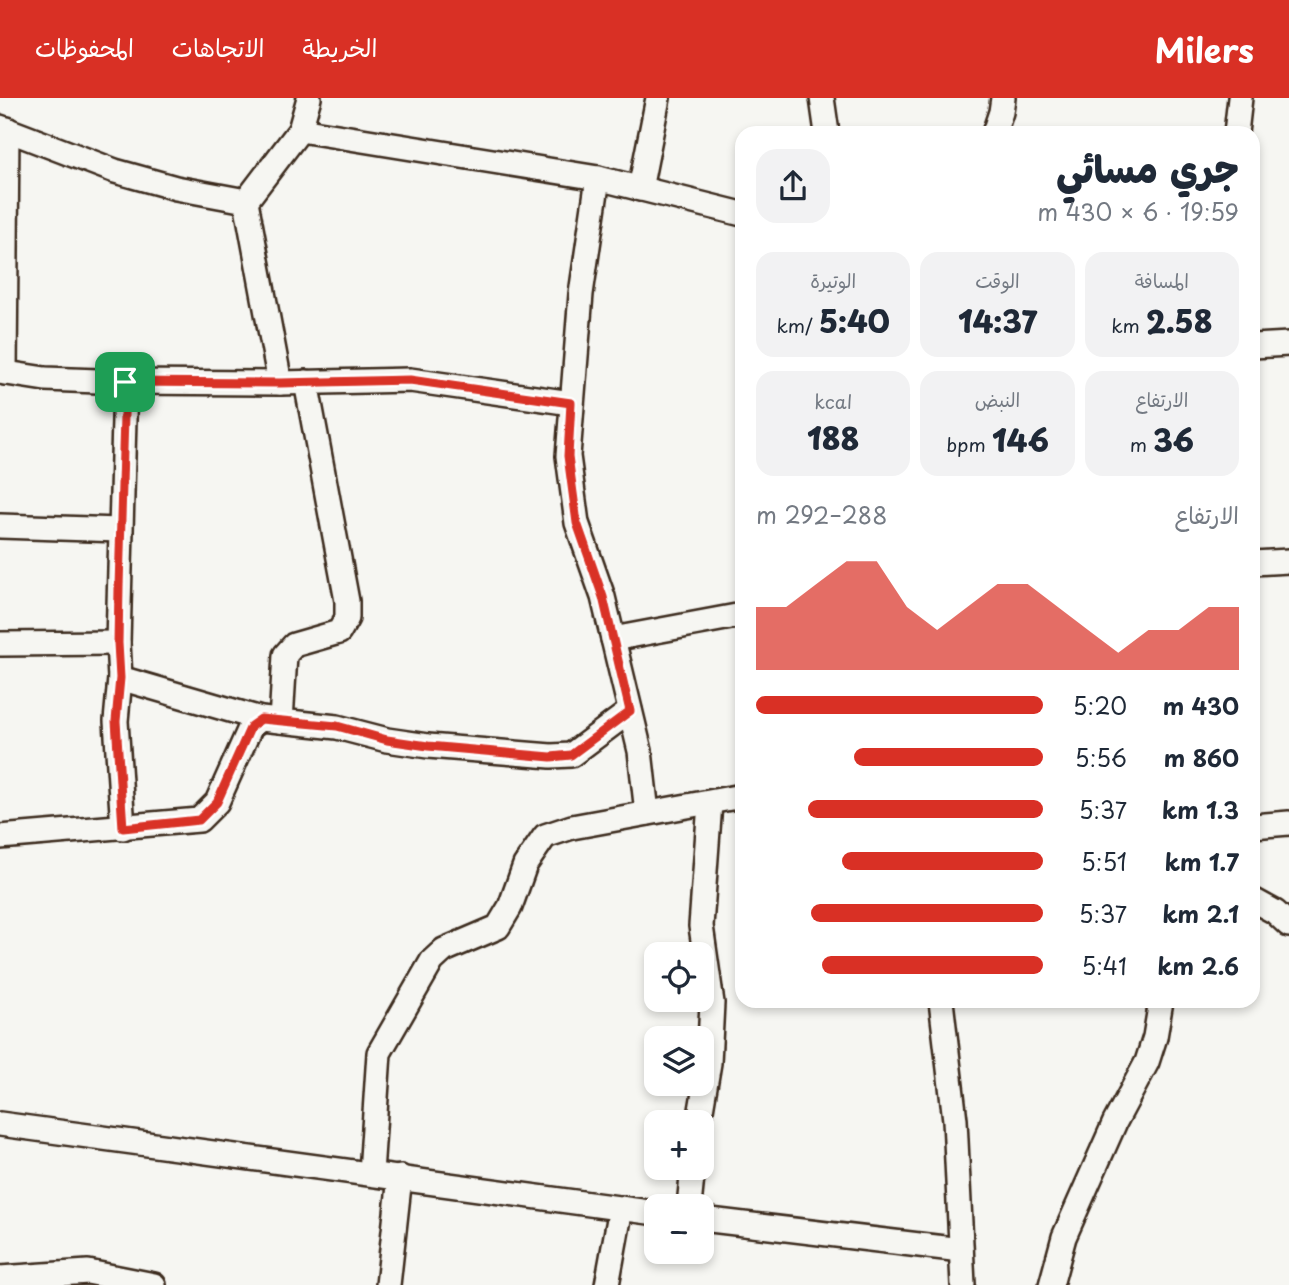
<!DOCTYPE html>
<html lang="ar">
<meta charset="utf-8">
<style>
body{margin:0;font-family:"Playpen Sans","Playpen Sans Arabic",sans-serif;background:#f2f2f3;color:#1f2937;direction:rtl;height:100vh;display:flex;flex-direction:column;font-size:26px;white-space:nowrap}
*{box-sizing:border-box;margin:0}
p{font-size:23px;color:#747a83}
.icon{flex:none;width:38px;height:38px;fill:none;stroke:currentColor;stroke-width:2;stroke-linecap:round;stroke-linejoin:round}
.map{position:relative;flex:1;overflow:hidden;direction:ltr}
.side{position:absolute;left:735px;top:28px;width:525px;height:882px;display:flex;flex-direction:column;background:#fff;border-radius:21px;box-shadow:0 4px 10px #0003;direction:rtl}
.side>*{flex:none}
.tools{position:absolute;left:644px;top:844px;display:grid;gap:14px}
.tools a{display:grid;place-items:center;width:70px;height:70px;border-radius:14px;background:#fff;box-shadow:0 4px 10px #0003;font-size:35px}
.pin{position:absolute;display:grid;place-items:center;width:60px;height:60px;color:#fff;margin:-30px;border-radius:14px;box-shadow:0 4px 10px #0006}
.round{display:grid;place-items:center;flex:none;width:74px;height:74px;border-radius:21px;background:#f2f2f3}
.head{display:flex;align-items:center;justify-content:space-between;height:119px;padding:0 21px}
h1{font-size:38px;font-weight:800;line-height:52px}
.figures{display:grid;grid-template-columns:repeat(3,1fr);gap:10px;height:119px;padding:7px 21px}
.figures div{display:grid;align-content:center;border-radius:18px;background:#f2f2f3;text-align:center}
.figures b{font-size:30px;font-weight:800}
.figures small{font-size:19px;font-weight:400}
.figures p{font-size:19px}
.chart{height:196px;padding:14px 21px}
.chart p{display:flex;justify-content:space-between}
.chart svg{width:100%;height:126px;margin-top:7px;fill:#d93025;opacity:.7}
ul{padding:0 21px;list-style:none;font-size:23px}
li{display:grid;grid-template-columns:112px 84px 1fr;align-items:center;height:52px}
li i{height:18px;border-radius:9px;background:#d93025}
header{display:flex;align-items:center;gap:42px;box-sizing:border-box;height:98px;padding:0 35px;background:#d93025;color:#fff}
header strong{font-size:33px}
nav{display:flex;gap:38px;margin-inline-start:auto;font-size:24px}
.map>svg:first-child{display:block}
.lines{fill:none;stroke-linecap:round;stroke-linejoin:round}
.minor-casing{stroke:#3b2a1e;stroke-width:28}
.minor{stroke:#f6f6f2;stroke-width:23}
.route-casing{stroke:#fff;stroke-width:14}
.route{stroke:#d93025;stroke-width:9}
</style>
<header>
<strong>Milers</strong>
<nav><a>الخريطة</a><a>الاتجاهات</a><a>المحفوظات</a></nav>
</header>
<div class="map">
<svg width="1289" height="1187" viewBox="0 0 1289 1187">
<rect width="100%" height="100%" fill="#f6f6f2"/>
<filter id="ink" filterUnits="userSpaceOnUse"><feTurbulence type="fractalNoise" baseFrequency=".0143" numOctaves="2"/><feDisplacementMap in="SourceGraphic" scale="14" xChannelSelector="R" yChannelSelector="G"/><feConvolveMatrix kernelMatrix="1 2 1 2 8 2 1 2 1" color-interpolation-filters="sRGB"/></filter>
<g filter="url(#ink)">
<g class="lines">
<g class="minor-casing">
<g id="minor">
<path d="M822,0L827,35"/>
<path d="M0,29L115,73L176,90L246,103"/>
<path d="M300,32L598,80L742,116"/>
<path d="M994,35L1001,14L1003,0"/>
<path d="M1236,35L1240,0"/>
<path d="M598,80L581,196L568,358L577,425L603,499L640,653L647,715"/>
<path d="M640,91L658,0"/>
<path d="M1253,248L1289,246"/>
<path d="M0,274L45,281L125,284L280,285L410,282L571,305"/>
<path d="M5,275L7,31"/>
<path d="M280,285L246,103L300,32L309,0"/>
<path d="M0,428L120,432"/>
<path d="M1253,465L1289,463"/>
<path d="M613,541L742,517"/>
<path d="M0,546L118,545"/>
<path d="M120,580L261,621L337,629L387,642L428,648L551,658L571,657L630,613"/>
<path d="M281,623L285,557L294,547L339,534L347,520V503L306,284"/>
<path d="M1253,728L1289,725"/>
<path d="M123,730L116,623L120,580L118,545L125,284"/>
<path d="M0,739L199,722L217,704L251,628L261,621"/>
<path d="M1253,802L1275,814L1289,827"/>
<path d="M941,903L955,1022L963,1187"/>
<path d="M699,1024L709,965L712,905L701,828L710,705"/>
<path d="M0,1026L656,1115"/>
<path d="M371,1075L379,955L432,863L444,852L498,829L510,809L525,767L545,738L572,729L742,698"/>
<path d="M689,1108L693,1069"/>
<path d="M702,1121L961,1152"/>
<path d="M0,1180L88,1174L154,1187"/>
<path d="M388,1187L400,1079"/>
<path d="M607,1187L621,1110"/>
<path d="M1051,1187L1064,1139L1115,1024L1147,964L1155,939L1161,903"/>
</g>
</g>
<use href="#minor" class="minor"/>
</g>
</g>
<g class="lines" filter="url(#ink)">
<g class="route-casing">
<path id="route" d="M410,282L571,305L568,358L577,425L603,499L630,613L571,657L551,659L428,648L387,642L337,628L261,621L251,628L217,704L199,722L123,730L116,623L120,580L118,545L119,489L125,284L280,285Z"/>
</g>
<use href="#route" class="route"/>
</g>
</svg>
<div class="tools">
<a><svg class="icon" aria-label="locate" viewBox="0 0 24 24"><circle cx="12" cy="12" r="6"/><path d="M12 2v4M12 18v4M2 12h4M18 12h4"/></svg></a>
<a><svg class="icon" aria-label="layers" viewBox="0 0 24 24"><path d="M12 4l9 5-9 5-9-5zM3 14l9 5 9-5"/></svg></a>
<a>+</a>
<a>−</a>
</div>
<div class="pin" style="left:125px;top:284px;background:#1e9e55"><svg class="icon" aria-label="arrive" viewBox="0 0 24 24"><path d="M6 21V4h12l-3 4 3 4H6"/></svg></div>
<section class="side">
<div class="head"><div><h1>جري مسائي</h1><p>19:59 · 6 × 430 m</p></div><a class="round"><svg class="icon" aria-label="share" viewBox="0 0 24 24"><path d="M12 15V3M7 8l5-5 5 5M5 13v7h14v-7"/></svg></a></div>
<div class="figures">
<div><p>المسافة</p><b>2.58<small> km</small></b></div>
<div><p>الوقت</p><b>14:37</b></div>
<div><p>الوتيرة</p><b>5:40<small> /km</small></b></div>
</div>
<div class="figures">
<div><p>الارتفاع</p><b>36<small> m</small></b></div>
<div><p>النبض</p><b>146<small> bpm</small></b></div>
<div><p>kcal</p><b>188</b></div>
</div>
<div class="chart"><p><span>الارتفاع</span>288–292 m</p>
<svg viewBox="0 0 160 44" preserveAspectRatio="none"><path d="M0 44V22L10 22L20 14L30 6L40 6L50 22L60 30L70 22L80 14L90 14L100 22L110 30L120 38L130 30L140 30L150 22L160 22V44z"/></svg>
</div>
<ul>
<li><b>430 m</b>5:20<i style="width:100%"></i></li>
<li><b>860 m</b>5:56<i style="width:66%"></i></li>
<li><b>1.3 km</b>5:37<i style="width:82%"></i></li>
<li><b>1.7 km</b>5:51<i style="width:70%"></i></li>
<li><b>2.1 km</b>5:37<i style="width:81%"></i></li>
<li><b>2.6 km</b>5:41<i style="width:77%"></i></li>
</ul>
</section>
</div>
